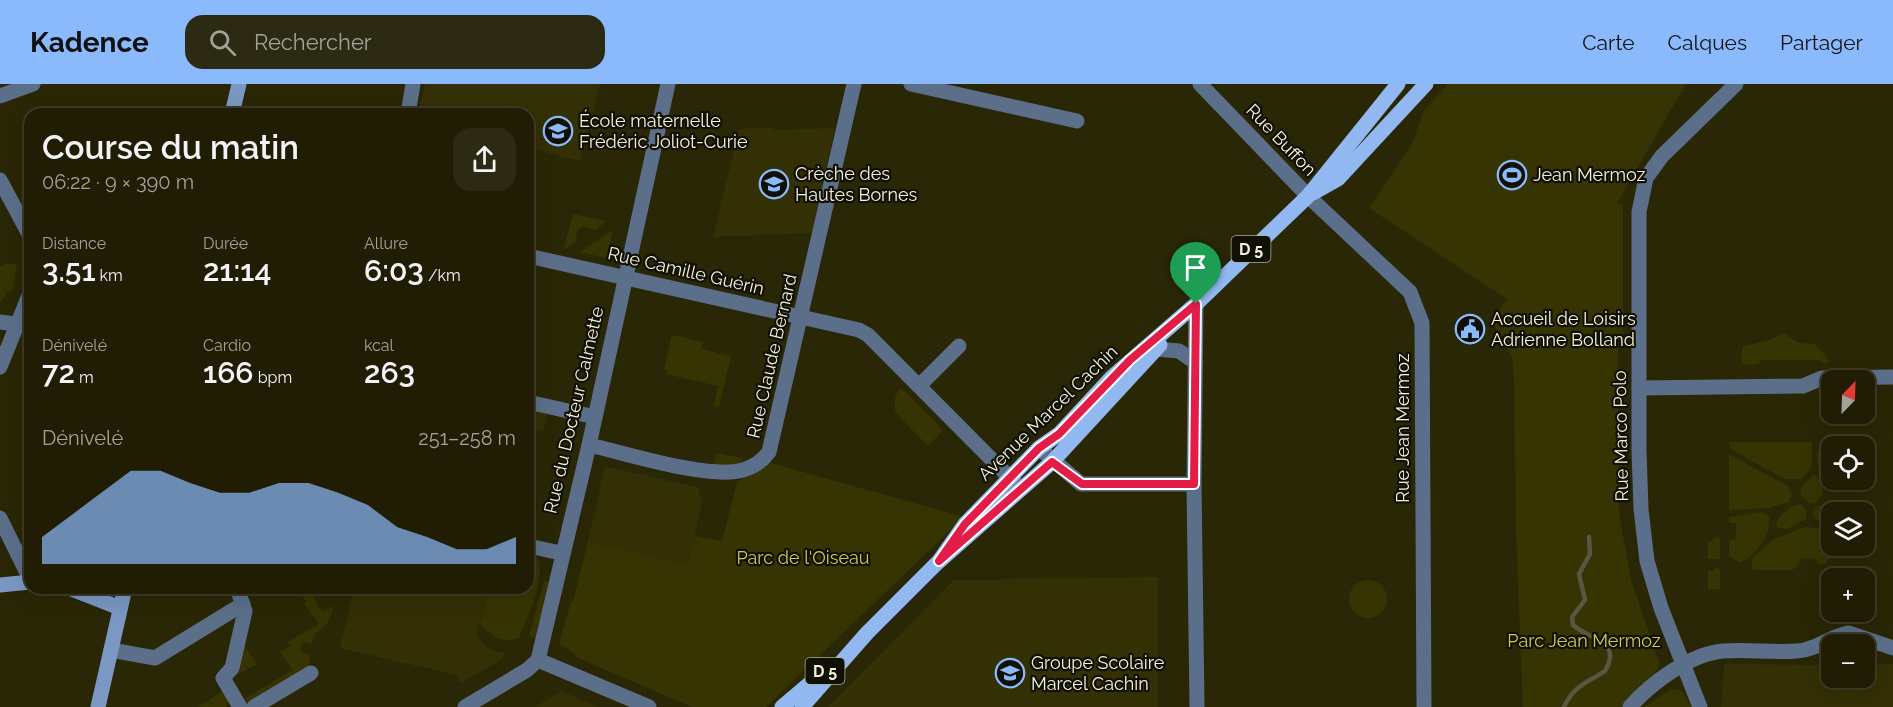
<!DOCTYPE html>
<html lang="fr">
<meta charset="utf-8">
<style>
body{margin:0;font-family:Raleway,sans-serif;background:#2d2a13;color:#f1f3f6;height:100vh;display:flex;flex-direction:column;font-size:22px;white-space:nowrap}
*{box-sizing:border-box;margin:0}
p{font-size:20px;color:#a2a29a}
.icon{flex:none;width:33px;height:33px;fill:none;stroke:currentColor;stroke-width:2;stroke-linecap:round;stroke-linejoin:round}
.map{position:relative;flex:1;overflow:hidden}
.drawer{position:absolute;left:24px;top:24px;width:510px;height:486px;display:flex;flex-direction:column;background:#201d04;border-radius:18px;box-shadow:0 6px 24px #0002,0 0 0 2px #3d3b26}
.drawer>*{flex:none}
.needle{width:39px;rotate:23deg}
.tools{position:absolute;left:1821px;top:286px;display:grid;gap:12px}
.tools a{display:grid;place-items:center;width:54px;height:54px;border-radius:12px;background:#201d04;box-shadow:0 6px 24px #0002,0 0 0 2px #3d3b26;font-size:30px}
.pin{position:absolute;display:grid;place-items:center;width:51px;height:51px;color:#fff;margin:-62px -26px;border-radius:50% 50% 50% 0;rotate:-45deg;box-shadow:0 0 6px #0007}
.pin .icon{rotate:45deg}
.round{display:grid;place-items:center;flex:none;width:63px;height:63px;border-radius:18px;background:#2d2a13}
.overview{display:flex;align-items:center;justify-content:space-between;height:102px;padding:0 18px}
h1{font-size:33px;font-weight:600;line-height:45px}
.stats{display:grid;grid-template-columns:repeat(3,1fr);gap:9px;height:102px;padding:6px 18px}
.stats div{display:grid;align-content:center}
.stats b{font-size:30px;font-weight:600}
.stats small{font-size:16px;font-weight:400}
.stats p{font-size:16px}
.chart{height:168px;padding:12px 18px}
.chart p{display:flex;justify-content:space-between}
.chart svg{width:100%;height:108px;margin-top:6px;fill:#8bbafc;opacity:.7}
header{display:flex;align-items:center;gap:36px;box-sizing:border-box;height:84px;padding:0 30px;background:#8bbafc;color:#111}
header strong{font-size:28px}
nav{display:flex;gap:33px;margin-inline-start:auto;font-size:21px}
.search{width:420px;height:54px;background:#2d2a13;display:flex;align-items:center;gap:15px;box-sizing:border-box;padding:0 21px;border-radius:18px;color:#a2a29a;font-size:22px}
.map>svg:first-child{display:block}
.built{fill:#333005}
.green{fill:#373403}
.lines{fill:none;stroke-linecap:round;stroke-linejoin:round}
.stream{stroke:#595643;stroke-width:4.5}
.street{stroke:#5c6f8a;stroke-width:15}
.secondary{stroke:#7a98c3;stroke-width:15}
.primary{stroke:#91b8f0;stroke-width:15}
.route-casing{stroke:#fff;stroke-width:12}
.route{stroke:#e11d48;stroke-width:8}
.labels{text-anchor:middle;stroke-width:4.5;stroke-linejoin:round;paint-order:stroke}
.shield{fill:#111004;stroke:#aeae9d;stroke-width:1.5}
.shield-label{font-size:16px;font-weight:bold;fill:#f2f1de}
.poi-label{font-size:18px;fill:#f2f1de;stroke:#111004;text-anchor:start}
.street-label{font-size:18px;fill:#f2f1de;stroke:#111004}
.park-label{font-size:18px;fill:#d1c955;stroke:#111004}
</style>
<header>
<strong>Kadence</strong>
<div class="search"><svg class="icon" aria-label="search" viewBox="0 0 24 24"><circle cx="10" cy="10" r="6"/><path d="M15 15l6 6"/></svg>Rechercher</div>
<nav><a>Carte</a><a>Calques</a><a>Partager</a></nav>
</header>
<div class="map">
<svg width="1893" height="623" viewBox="0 0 1893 623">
<rect width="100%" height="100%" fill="#2a2706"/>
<g class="built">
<path d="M425,0H600L580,77L528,64V30H438L419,25Z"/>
<path d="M774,43L773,46L835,44L812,149L713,153L739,45Z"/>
<path d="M528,322L548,327L543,348L528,344Z"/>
<path d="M605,382L700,404L698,411L703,412L689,481L588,457Z"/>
<path d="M1158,493V623H828L954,496Z"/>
<path d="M354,504H489L476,552L490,565L505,569L502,575L461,599L456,591L340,564Z"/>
<path d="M1724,580L1831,581L1832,594H1864L1865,580H1893V623H1721Z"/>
<path d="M561,607L589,619L598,623H535Z"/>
</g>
<g class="green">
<path d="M1448,0H1686L1617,119L1623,120V250L1618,258L1619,430L1631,496L1660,581L1654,588L1656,593L1623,623H1523L1516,444L1514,295L1512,273L1492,237L1507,215L1369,124L1411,62L1424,26Z"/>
<path d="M573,130L606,137L596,146L583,142L576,148L577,157L567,164H564Z"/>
<path d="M613,146L606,174L580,168Z"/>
<path d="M6,180H17L13,206L6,208L5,213L0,217V183Z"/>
<path d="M1784,249L1798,259L1815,260L1830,277L1825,280L1820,276H1760L1759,280L1743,281L1741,271L1743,262L1767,257Z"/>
<path d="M672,251L703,258L702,265L731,272L719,323L714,322L718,302L666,290L667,286L664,285Z"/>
<path d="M901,304L943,346L928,362L895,328V312Z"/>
<path d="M1835,357V363H1832V396H1835V409C1820,397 1804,359 1835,357Z"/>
<path d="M1729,358H1812V383L1801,395H1784L1736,368L1730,364Z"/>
<path d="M717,369L742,374L740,381L713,382Z"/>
<path d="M1729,370L1788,402L1792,409L1789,418L1769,424L1729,426Z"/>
<path d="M771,379L964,433L766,623H692L578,574C570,564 565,566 559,559L571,518H573L588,457L688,481L695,452L722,457L737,398Z"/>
<path d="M1814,390L1821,398L1823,410L1816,419L1810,420L1801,411V404Z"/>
<path d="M1801,421L1807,426L1806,435L1787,445L1777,444L1776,439C1783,429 1789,421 1801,421Z"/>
<path d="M1825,421L1835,428L1832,429L1831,445L1823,441L1812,430L1815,423Z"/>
<path d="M1762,428L1769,432C1772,450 1755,473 1739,479L1729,471V456L1736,455V439H1729V433Z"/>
<path d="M1805,443L1818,444L1831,452L1832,462H1835V468L1825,480H1818L1816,475L1800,474L1798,482L1792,486H1753L1751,476L1772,456Z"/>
<path d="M1715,453L1720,454V475H1708V457H1712Z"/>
<path d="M528,472L538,474C545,500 528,530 519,554C500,560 493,552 480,540L489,504H528Z"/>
<path d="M1716,483L1720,485V505H1708V487H1713Z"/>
<circle cx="1368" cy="515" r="19"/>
<path d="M544,497L549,498L535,554L529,552Z"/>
<path d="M298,504H309L319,524L325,527L334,522L328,539L314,551L312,560L302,558L300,568L310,571L308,587L249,622L245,614L293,586L280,568L290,562L288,558L319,540L304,520L306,518Z"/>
<path d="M244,561L257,580L239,590Z"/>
<path d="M1671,605L1682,607L1691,623H1645Z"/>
<path d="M223,607L229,616L226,623H198Z"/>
</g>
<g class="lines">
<path class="stream" d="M1564,623C1574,601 1587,599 1605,587C1623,556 1589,556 1573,541L1572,533L1585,516L1579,490L1590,470L1589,453"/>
<g class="street">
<path d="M911,0L1077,37"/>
<path d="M1200,0L1308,112L1410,208L1422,239L1424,623"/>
<path d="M0,12L33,0"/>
<path d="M408,30L413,0"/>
<path d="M0,96L30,152"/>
<path d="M528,172L859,246L868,251L1019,403"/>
<path d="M1196,220L1194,400L1197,623"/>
<path d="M0,238L30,242"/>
<path d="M1156,265L1179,267L1195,278"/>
<path d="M0,283L30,209"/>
<path d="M919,302L959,262"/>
<path d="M1639,304L1803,302L1822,294L1893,293"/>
<path d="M528,318L595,333"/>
<path d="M589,361C626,369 709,396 743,386C754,383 763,376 769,368L854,0"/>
<path d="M1039,364L1081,400H1194"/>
<path d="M0,434L30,495"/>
<path d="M528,462L561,469"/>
<path d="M237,504L245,527L232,584L223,594L240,623"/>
<path d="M111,566L155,574L243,520"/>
<path d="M538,576L649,623"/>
<path d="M254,623L311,589"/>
<path d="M465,623L527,586L538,576L589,361L668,0"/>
<path d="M1630,623C1651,599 1690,570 1723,567C1748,565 1772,569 1797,567C1816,566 1830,552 1849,549L1893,564"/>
<path d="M1700,623L1661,524L1647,477L1641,425L1639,366V128L1646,94L1662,72L1736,0"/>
</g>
<g class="secondary">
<path d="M232,30L239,0"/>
<path d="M0,501L30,498"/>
<path d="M69,504L120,524"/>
<path d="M98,623L125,504"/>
</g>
<g class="primary">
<path d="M1313,109L1338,95L1426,0"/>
<path d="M939,477L965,440L1039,364L1059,350L1111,294L1196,220L1308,112L1398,0"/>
<path d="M782,623L815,595"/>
<path d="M802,623L867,549L937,479L1052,378L1160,261"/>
</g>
</g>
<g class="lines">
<g class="route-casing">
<path id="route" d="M1196,220L1194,400H1082L1052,378L939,477L965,440L1039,364L1059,350L1130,276Z"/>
</g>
<use href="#route" class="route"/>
</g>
<defs>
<g id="school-ring" transform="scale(1.5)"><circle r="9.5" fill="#111004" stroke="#8bbafc" stroke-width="1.5"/><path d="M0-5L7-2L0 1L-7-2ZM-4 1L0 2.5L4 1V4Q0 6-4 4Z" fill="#8bbafc"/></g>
<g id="stadium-ring" transform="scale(1.5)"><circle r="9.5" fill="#111004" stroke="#8bbafc" stroke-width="1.5"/><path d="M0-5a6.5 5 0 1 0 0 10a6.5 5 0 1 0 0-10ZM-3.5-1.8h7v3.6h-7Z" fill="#8bbafc"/></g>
<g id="civic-ring" transform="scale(1.5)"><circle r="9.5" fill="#111004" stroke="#8bbafc" stroke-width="1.5"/><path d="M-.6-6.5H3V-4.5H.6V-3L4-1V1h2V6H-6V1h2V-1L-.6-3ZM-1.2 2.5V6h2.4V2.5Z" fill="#8bbafc"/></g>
</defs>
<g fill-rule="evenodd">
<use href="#school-ring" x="558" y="47"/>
<use href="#stadium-ring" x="1512" y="91"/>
<use href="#school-ring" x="774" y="100"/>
<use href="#civic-ring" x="1470" y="245"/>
<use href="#school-ring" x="1010" y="589"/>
</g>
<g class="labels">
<g class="shield">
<rect x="1231.5" y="152" width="39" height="26" rx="4.5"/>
<rect x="805.5" y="574" width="39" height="26" rx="4.5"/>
</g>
<g class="shield-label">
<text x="1251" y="171">D 5</text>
<text x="825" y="593">D 5</text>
</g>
<g class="poi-label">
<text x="579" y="43">École maternelle<tspan x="579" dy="21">Frédéric Joliot-Curie</tspan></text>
<text x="795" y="96">Crèche des<tspan x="795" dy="21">Hautes Bornes</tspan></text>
<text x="1533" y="97">Jean Mermoz</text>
<text x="1491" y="241">Accueil de Loisirs<tspan x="1491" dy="21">Adrienne Bolland</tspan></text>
<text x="1031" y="585">Groupe Scolaire<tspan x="1031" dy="21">Marcel Cachin</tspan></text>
</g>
<g class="street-label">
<text transform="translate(1281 56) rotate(46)" y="6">Rue Buffon</text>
<text transform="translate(686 187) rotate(13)" y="6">Rue Camille Guérin</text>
<text transform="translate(772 272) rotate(-77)" y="6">Rue Claude Bernard</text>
<text transform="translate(574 326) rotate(-77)" y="6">Rue du Docteur Calmette</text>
<text transform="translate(1048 329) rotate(-44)" y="6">Avenue Marcel Cachin</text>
<text transform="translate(1403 344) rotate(-90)" y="6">Rue Jean Mermoz</text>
<text transform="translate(1621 352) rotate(-91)" y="6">Rue Marco Polo</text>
</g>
<g class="park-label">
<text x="803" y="480">Parc de l'Oiseau</text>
<text x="1584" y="563">Parc Jean Mermoz</text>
</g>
</g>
</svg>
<div class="tools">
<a><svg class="needle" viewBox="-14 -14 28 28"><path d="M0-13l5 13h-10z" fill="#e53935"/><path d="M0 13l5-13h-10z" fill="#a2a29a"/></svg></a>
<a><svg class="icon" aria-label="locate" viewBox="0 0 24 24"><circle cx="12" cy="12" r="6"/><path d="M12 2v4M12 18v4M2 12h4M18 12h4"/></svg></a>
<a><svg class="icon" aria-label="layers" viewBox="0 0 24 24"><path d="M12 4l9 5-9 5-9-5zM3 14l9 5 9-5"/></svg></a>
<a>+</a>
<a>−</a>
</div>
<div class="pin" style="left:1196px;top:220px;background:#1e9e55"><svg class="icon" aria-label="arrive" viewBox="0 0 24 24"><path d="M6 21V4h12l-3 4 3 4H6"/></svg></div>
<section class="drawer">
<div class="overview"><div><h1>Course du matin</h1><p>06:22 · 9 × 390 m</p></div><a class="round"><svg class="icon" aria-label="share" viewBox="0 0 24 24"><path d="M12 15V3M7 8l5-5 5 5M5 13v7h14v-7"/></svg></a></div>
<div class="stats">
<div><p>Distance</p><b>3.51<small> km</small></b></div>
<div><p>Durée</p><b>21:14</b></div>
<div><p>Allure</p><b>6:03<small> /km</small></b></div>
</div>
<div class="stats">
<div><p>Dénivelé</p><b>72<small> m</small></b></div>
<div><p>Cardio</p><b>166<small> bpm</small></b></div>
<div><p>kcal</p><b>263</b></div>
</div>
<div class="chart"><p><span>Dénivelé</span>251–258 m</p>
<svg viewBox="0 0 160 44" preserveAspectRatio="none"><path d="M0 44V33L10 24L20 15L30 6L40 6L50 11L60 15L70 15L80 11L90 11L100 15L110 20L120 29L130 33L140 38L150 38L160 33V44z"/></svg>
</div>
</section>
</div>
